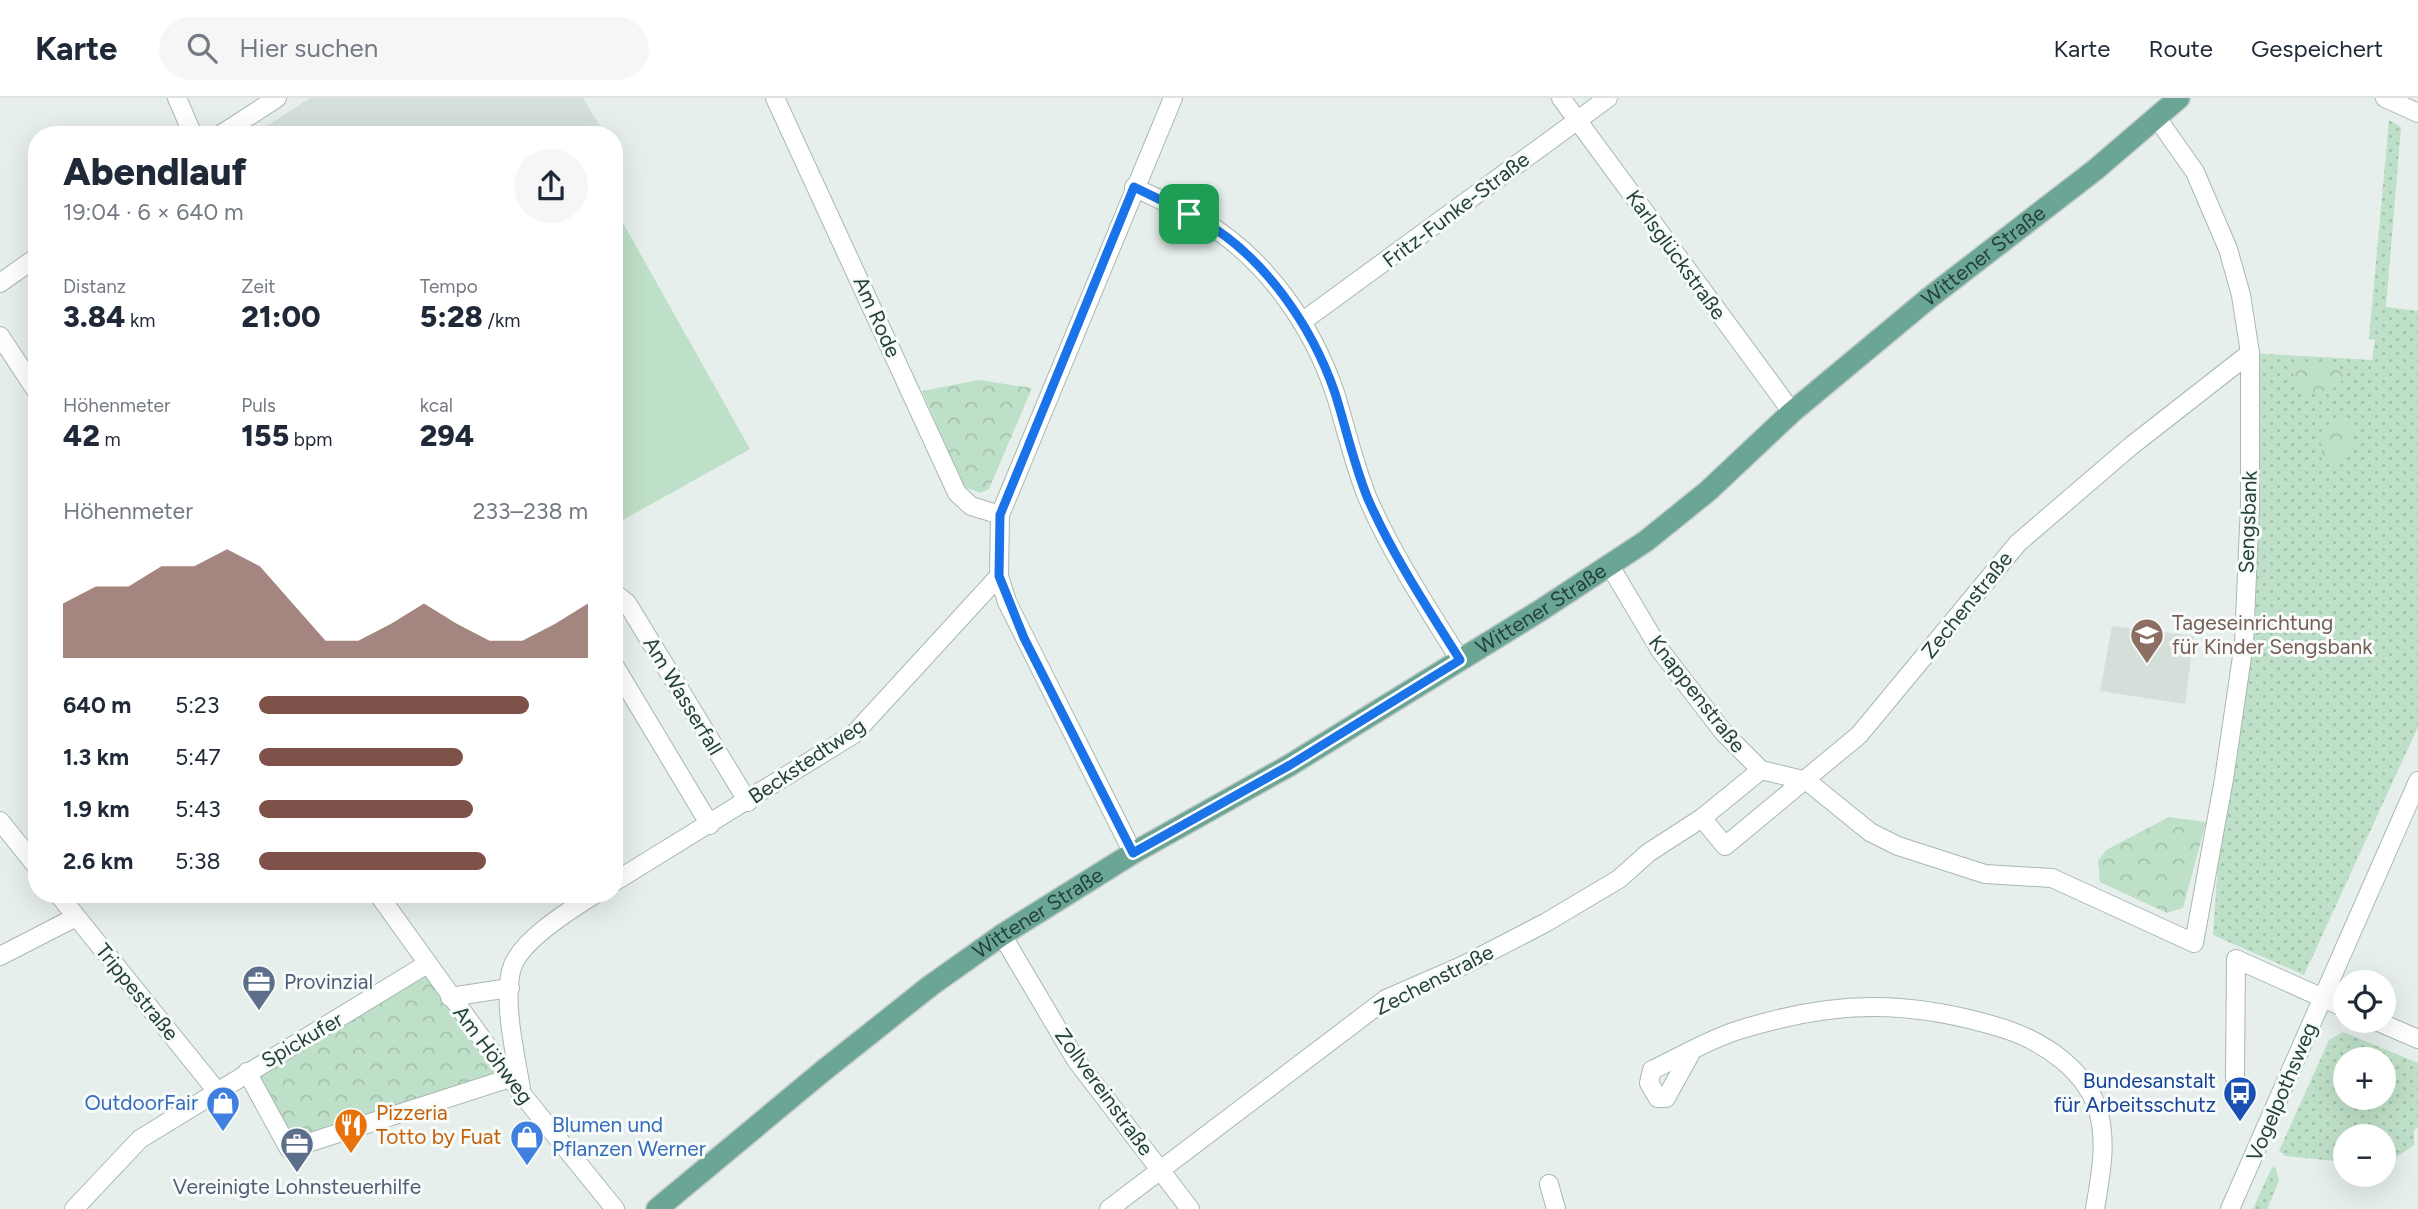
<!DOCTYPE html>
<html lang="de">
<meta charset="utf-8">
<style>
body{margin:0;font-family:Figtree,sans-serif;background:#f6f6f7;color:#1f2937;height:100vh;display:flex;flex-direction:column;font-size:26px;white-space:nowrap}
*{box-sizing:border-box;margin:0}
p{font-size:23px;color:#747a83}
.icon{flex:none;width:38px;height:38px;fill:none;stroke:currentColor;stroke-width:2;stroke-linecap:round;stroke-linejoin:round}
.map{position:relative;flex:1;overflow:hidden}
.details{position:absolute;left:28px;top:28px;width:595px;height:777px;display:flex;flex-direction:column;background:#fff;border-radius:28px;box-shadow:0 7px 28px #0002}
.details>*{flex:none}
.fabs{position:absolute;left:2333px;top:872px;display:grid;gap:14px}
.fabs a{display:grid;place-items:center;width:63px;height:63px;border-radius:50%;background:#fff;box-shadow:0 7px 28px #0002;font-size:35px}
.pin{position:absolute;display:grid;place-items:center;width:60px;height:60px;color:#fff;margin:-30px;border-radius:14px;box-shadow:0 4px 10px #0006}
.round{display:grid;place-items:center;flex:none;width:74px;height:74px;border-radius:37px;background:#f6f6f7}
.summary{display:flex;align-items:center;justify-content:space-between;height:119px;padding:0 35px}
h1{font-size:38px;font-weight:800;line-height:52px}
.metrics{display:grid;grid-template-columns:repeat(3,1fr);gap:10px;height:119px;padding:7px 35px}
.metrics div{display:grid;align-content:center}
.metrics b{font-size:30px;font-weight:800}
.metrics small{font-size:19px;font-weight:400}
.metrics p{font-size:19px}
.chart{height:196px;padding:14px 35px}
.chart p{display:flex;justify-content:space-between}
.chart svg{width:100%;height:126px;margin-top:7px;fill:#7f5249;opacity:.7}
ul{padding:0 35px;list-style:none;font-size:23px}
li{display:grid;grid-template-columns:112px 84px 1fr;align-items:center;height:52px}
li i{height:18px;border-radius:9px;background:#7f5249}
header{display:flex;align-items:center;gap:42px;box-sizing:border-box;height:98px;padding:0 35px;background:#fff;border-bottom:2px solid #e0e1e3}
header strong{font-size:33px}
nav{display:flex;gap:38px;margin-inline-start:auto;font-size:24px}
.search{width:490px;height:63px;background:#f6f6f7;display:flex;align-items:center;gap:18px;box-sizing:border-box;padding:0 24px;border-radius:38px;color:#747a83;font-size:26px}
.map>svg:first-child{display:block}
.built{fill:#d4dfda}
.grass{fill:url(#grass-dots);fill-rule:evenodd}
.forest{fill:url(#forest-crowns)}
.garden{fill:#bfe0c8}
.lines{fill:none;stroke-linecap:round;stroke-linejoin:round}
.minor-casing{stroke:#a8b8b2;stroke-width:20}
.major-casing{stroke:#c2cac8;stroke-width:24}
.minor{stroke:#fff;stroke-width:18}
.major{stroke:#6aa596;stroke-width:21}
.route-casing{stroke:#fff;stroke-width:14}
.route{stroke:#1a73e8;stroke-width:9}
.labels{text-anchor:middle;stroke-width:6;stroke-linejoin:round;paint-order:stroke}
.street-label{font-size:21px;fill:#24423a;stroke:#f7fbf9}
.education-label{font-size:21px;fill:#785e54;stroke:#f7fbf9;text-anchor:start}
.service-label{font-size:21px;fill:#4e5e75;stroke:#f7fbf9;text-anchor:start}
.transit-label{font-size:21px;fill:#164399;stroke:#f7fbf9;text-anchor:end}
.shop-label{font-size:21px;fill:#366cbe;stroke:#f7fbf9;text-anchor:end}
.food-label{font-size:21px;fill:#c56008;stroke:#f7fbf9;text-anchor:start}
</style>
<header>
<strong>Karte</strong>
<div class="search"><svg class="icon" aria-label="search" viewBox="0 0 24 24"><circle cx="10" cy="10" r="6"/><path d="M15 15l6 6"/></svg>Hier suchen</div>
<nav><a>Karte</a><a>Route</a><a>Gespeichert</a></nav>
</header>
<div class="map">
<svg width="2418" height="1111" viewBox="0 0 2418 1111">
<defs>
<pattern id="grass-dots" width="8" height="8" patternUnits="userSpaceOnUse" patternTransform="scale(1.75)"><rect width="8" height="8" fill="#bfe0c8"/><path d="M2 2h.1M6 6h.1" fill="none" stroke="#a4c1ad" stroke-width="1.8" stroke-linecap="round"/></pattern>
<pattern id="forest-crowns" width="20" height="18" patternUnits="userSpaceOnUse" patternTransform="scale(1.75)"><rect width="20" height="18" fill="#bfe0c8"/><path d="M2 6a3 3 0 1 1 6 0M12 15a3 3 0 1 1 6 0" fill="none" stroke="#a4c1ad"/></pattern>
</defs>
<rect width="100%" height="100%" fill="#e6efeb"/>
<g class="built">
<path d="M310,0H583L604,35L253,37Z"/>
<path d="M2112,528L2194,538L2185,606L2100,593Z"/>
</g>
<g class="grass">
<path d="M2389,22L2401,29L2386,209L2418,213V629L2304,877L2213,837L2224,681L2237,598L2250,255L2372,262L2375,242L2369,241Z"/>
<path d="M2343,934L2418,965V1029L2414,1032V1047L2394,1061L2384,1060V1038H2345V1056H2335V1063L2286,1058L2279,1053L2329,942ZM2345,961H2384V999H2345Z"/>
<path d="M2272,1069L2276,1070L2279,1083L2267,1111H2253Z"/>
</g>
<g class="forest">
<path d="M2300,265L2337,267L2345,278C2336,294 2319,296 2302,292L2292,274Z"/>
<path d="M979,282L1032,290L989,391L981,395L964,389L922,293Z"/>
<path d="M2341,323L2351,326V350L2343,364L2334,365L2322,361L2321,333Z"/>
<path d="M2169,719L2206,724L2183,810L2167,815L2100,784L2098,763L2106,752Z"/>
<path d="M427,866L510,980L289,1051L248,974Z"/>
</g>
<path class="garden" d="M614,109L750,351L614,427Z"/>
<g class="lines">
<g class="minor-casing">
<g id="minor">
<path d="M177,0L193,37"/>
<path d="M775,0L957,395L971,408L1000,417"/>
<path d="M1561,0L1792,314"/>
<path d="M2385,0L2418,15"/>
<path d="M220,37L277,0"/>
<path d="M1134,89C1156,100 1179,110 1201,122C1265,159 1312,227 1335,295C1346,330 1354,367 1368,401C1393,458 1427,509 1460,562"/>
<path d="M0,185L37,159"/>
<path d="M1303,223L1608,0"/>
<path d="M0,238L37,294"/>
<path d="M1610,468L1660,552L1724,635L1761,672L1807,683L1870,734L1898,748L1985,776L2052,780L2194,845L2224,681L2244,545L2250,407V255L2241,197L2228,151L2195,74L2157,20"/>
<path d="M614,495L627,505L748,704"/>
<path d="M614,567L710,727"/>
<path d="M1702,720L1725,748L1859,637L2018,445L2131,348L2250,255"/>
<path d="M0,723L37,769"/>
<path d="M1133,755L1007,504L999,478L1000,417L1173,0"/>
<path d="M614,784L854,636L999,478"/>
<path d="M58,796L216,992"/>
<path d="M378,796L521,995L615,1111"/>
<path d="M1002,837L1076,962L1190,1111"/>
<path d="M0,858L76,819"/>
<path d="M450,899L510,890"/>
<path d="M2374,922L2418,941"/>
<path d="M1692,953L1666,1000H1658L1649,985L1652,972C1680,959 1709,941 1739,932C1834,902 1909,901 2005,931C2044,944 2088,973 2099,1016C2107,1048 2100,1080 2095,1111"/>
<path d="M247,974L289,1051L510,980"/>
<path d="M2235,980L2236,861L2345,910"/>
<path d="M521,991C516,959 501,898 513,867C524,840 572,811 595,796"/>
<path d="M1549,1086L1556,1111"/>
<path d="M74,1111L140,1041L427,866"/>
<path d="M1109,1111L1386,901L1464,867L1545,825L1619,781L1648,755L1702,720L1761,672"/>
<path d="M2230,1111L2418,683"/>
</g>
</g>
<g class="major-casing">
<g id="major">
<path id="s1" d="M657,1111L823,973L930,888L1002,837L1133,755L1290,667L1538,514L1646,443L1708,393L1792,314L1929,200L2095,72L2179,0"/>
</g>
</g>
<use href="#minor" class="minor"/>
<use href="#major" class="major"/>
</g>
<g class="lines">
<g class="route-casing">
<path id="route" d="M1134,89C1156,100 1179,110 1201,122C1264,158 1312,228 1335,295C1346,330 1354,367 1368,401C1393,458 1427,509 1460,562L1290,667L1133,755L1024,540L999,478L1000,417Z"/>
</g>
<use href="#route" class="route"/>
</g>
<defs>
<g id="school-pin" transform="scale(1.75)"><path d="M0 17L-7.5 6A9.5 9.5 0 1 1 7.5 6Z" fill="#8d6e63" stroke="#f7fbf9"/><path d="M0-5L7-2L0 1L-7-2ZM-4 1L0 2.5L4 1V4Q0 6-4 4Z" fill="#fff"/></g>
<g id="office-pin" transform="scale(1.75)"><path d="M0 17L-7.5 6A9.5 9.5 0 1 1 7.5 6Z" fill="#5c6f8a" stroke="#f7fbf9"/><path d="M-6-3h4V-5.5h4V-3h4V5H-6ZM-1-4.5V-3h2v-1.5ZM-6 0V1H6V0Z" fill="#fff"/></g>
<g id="bus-pin" transform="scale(1.75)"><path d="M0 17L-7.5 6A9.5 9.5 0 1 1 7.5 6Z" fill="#1a4fb4" stroke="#f7fbf9"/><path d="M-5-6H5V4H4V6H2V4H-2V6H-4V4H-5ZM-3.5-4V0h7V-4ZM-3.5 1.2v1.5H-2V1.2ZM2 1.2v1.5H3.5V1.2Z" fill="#fff"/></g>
<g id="shop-pin" transform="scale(1.75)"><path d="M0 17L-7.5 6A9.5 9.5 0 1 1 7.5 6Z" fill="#3f7fe0" stroke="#f7fbf9"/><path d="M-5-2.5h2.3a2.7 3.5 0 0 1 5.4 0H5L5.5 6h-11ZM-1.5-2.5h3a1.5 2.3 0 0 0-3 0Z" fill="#fff"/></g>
<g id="restaurant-pin" transform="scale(1.75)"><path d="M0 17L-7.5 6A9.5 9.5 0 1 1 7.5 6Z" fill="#e8710a" stroke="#f7fbf9"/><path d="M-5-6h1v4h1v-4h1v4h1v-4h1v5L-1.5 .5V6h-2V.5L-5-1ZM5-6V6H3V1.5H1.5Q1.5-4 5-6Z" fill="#fff"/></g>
</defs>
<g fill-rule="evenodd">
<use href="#school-pin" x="2147" y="537"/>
<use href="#office-pin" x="259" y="884"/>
<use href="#bus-pin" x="2240" y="995"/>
<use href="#shop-pin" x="223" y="1005"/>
<use href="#restaurant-pin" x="351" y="1027"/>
<use href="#shop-pin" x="527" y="1039"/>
<use href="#office-pin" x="297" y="1046"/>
</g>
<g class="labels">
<g class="street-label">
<text transform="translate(1456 112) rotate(-37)" y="7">Fritz-Funke-Straße</text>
<text transform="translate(1676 157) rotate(54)" y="7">Karlsglückstraße</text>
<text dy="7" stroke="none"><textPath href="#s1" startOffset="1638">Wittener Straße</textPath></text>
<text transform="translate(877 219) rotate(66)" y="7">Am Rode</text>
<text transform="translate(2248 424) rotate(-88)" y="7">Sengsbank</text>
<text transform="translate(1967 507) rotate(-51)" y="7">Zechenstraße</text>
<text dy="7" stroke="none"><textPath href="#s1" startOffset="1071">Wittener Straße</textPath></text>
<text transform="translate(1697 596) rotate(52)" y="7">Knappenstraße</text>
<text transform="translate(683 598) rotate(59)" y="7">Am Wasserfall</text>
<text transform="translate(807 663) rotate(-34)" y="7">Beckstedtweg</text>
<text dy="7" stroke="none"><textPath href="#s1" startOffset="483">Wittener Straße</textPath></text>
<text transform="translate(1434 882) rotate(-27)" y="7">Zechenstraße</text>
<text transform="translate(137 894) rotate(51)" y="7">Trippestraße</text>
<text transform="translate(302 942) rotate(-30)" y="7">Spickufer</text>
<text transform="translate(493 957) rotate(53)" y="7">Am Höhweg</text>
<text transform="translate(1104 994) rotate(54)" y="7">Zollvereinstraße</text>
<text transform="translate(2282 994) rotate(-67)" y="7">Vogelpothsweg</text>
</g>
<g class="education-label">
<text x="2172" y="532">Tageseinrichtung<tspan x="2172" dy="24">für Kinder Sengsbank</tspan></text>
</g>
<g class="service-label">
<text x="284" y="891">Provinzial</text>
<text x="297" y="1096" text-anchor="middle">Vereinigte Lohnsteuerhilfe</text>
</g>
<g class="transit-label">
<text x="2216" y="990">Bundesanstalt<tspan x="2216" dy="24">für Arbeitsschutz</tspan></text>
</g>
<g class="shop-label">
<text x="198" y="1012">OutdoorFair</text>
<text x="552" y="1034" text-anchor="start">Blumen und<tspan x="552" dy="24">Pflanzen Werner</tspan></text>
</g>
<g class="food-label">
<text x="376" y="1022">Pizzeria<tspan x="376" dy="24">Totto by Fuat</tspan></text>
</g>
</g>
</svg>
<div class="fabs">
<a><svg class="icon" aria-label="locate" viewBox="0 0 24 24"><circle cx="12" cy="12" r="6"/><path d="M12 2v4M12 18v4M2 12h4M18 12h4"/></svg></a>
<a>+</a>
<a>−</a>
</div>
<div class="pin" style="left:1189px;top:116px;background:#1e9e55"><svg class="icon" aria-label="arrive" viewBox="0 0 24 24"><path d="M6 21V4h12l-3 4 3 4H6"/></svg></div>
<section class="details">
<div class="summary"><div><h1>Abendlauf</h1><p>19:04 · 6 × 640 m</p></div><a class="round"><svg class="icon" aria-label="share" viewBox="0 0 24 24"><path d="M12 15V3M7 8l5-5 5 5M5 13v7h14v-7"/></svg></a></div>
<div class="metrics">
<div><p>Distanz</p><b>3.84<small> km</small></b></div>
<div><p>Zeit</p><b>21:00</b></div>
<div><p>Tempo</p><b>5:28<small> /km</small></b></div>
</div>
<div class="metrics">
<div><p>Höhenmeter</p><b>42<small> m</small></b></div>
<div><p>Puls</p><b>155<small> bpm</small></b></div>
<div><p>kcal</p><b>294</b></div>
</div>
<div class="chart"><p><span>Höhenmeter</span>233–238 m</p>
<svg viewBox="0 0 160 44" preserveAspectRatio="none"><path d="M0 44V25L10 19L20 19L30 12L40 12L50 6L60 12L70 25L80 38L90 38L100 32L110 25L120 32L130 38L140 38L150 32L160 25V44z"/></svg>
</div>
<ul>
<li><b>640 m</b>5:23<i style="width:82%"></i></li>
<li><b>1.3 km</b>5:47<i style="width:62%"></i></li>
<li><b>1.9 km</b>5:43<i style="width:65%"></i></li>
<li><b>2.6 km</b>5:38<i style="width:69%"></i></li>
</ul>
</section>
</div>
